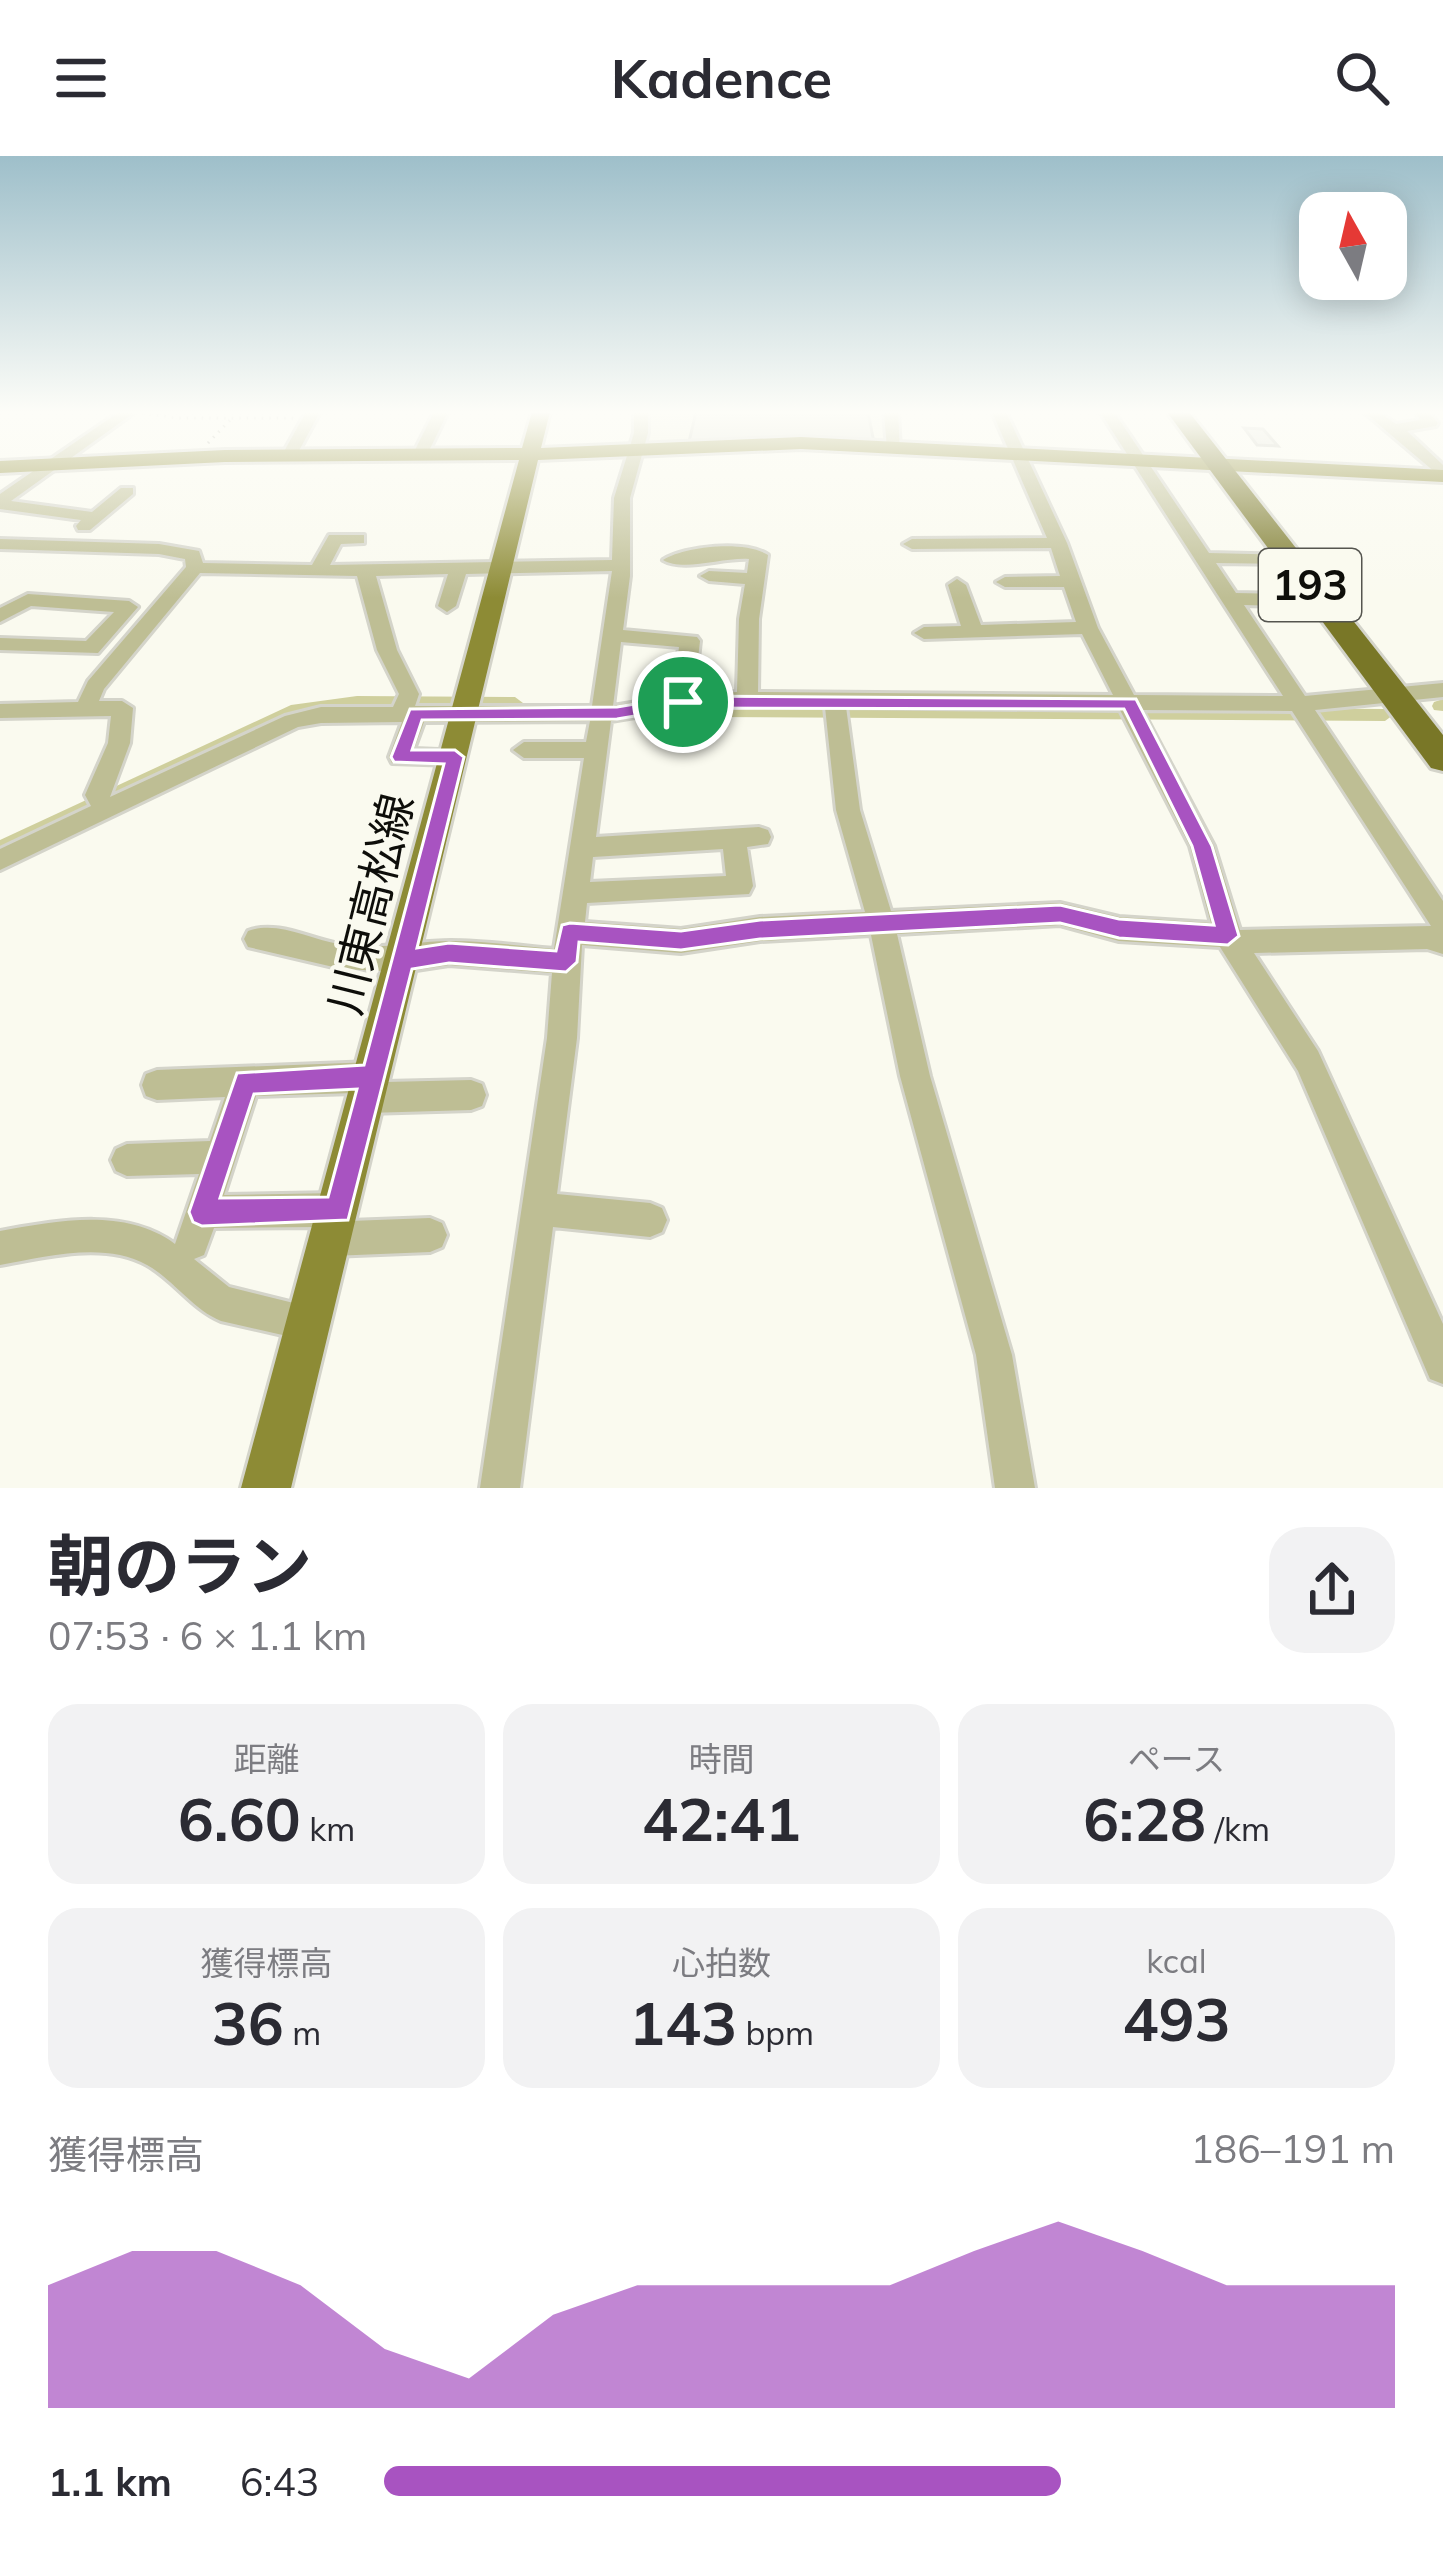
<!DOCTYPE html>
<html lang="ja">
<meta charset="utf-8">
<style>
body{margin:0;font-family:Mulish,"Noto Sans JP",sans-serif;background:#f2f2f3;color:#2b2b33;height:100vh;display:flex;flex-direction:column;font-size:45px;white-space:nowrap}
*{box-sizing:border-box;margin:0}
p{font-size:39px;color:#7c7c81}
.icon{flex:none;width:66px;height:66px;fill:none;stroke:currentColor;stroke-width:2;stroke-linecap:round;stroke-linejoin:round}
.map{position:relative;height:1332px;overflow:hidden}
.sheet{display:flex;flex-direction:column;background:#fff;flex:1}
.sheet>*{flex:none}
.needle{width:78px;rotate:352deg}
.controls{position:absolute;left:1299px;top:36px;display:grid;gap:24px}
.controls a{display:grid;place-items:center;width:108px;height:108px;border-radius:24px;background:#fff;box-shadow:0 6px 30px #0003;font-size:60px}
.pin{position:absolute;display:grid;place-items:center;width:102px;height:102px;color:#fff;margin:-51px;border:6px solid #fff;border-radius:50%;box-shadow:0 3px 12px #0007}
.round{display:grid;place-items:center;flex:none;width:126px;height:126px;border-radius:36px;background:#f2f2f3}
.summary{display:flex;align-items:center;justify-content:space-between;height:204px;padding:0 48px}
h1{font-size:66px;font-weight:700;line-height:90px}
.figures{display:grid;grid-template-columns:repeat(3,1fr);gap:18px;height:204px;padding:12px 48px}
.figures div{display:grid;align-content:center;border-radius:30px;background:#f2f2f3;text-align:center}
.figures b{font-size:60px;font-weight:700}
.figures small{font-size:33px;font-weight:400}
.figures p{font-size:33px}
.chart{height:336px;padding:24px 48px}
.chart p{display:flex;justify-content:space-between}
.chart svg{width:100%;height:216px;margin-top:12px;fill:#a853c1;opacity:.7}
ul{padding:0 48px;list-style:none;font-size:39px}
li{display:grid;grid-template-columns:192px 144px 1fr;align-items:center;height:90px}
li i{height:30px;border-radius:15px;background:#a853c1}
header{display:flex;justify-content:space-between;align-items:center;height:156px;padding:0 48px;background:#fff;font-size:54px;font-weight:700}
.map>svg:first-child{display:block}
.built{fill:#efefdc}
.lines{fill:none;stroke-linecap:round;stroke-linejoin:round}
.canal{fill:#cfcf9d;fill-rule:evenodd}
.building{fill:#ddded3;stroke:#c0c1b6;stroke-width:3}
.minor-casing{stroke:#d4d4ca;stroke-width:6}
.major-casing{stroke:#d4d4ca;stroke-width:6}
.highway-casing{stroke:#d4d4ca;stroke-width:6}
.path{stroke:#a0a098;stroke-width:3;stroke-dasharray:1.5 6;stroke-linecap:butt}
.minor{fill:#bebe94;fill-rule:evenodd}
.major{fill:#8d8b35;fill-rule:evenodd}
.highway{fill:#797727;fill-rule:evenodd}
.route{fill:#a853c1;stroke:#fff;stroke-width:3;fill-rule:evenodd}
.labels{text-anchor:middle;stroke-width:9;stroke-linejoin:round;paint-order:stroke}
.shield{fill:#fafaef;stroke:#55554f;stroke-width:3}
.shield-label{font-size:42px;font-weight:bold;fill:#0e0e0a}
.street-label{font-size:45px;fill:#0e0e0a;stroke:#fafaef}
</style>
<header><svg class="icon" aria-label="menu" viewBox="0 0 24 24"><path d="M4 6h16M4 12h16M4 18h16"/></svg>Kadence<svg class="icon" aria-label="search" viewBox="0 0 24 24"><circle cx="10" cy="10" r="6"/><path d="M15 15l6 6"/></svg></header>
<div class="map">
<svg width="1443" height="1332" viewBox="0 0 1443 1332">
<rect width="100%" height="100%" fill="#fafaef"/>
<path class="built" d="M649,256H885L890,287L644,288Z"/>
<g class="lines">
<g class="canal">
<path d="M357,540L515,541L523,547L515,553L357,550L300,558L0,699V684L291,549Z"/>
<path d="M1443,543V555L1434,554L1432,550L1434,546Z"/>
<path d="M707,549L1385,553L1393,559L1385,565L707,561L699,555Z"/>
</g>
</g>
<g class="building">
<path d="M696,256H868L874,287L775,282L689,286Z"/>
<path d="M1244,272L1263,273L1278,290L1257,289Z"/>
</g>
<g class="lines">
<g class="minor-casing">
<g id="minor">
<path d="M119,256H135L11,345L92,356L121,332H133V338L90,374H78L76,370L81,364L0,353V338Z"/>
<path d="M306,256H320L295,302H285L282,299Z"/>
<path d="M434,256H448L426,301H416L413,298Z"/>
<path d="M634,256H648V277L630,342V420L623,474L697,481L700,485L694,538L737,536L739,463L745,428L709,425L700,420L709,415L747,417L749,403C724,401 683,416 663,404C685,390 745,384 768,399L759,463L758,536L1113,539L1082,478L924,483L914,477L924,471L961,470L948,429L957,423L966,429L981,469L1076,466L1064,431H1005L996,426L1005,421L1060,420L1051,392L912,393L903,388L912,383L1047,382L992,256H1006L1067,387L1098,472L1134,539L1283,540L1100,256H1114L1209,397L1296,399V407L1290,408L1216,407L1236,437L1283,438L1292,444L1283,450L1244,449L1305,540L1443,527V541L1315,554L1443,745V798L1427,793L1254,797L1318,895L1443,1168V1228L1430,1223L1298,915L1220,791L1119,785L1060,769L897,778L930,920L1012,1199L1035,1332H995L976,1199L900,920L871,779L760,785L681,797L582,789L577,882L557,1038L650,1047L662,1052L667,1064L662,1076L650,1081L553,1071L520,1332H480L547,882L552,817L449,809L403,816L342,813L248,791L244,783L248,775C277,764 310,783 339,788C377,795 413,785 451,785C485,785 520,790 554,793L584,602H524L513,594L524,586H586L590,565L424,566L414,593L463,595L466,601L455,609L392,607L389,601L402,566L321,567L298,571L0,714V693L91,650L85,639L108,587L111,560L0,562V548L78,546L88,525L186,411L185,403L159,398L0,393V383L159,388L199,395L203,407L312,409L329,379H364V387L341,388L330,409L612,404L614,342L634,277ZM612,415L592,550H415L419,538L397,494L376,420L448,418L438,450L447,456L456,450L466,418ZM200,417L357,420L377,494L399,538L393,551H321L285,560L110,641L130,587L133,552L122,545H99L104,533ZM621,486L679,491L673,540L613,550ZM747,550L825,551L836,654L865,756L760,761L681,773L585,766L587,747L749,738L753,730L747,691L768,688L771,681L768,674L759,671L596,681L611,565L683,553ZM846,551L1120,554L1190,690L1211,767L1119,761L1060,747L891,755L860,654ZM1142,554L1292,555L1431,770L1240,774L1214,690ZM723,693L726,720L590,726L593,701Z"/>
<path d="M884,256H898L900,296L887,293Z"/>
<path d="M1364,256H1379L1396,268L1420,264L1416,256H1428L1438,267L1436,270L1407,275L1443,309V323Z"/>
<path d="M28,438L129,445L138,451L98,497L0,494V482L86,485L114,456L31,450L0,466V452Z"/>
<path d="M373,906L384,910L386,926L471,924L482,928L486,939L482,950L471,954L367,957L356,953L354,937L256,940L224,1039L338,1037L350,1042L355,1054L350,1065L430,1062L442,1067L447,1079L442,1091L430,1096L331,1100L319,1095L314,1083L319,1071L214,1072L204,1099L194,1103L229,1131L322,1154L327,1167L322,1180L309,1185L221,1165C192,1153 174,1124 147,1109C104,1085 45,1101 0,1109V1075C57,1065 125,1051 175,1088L199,1018L127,1020L116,1015L111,1004L116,993L127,988L210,985L225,941L157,944L146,940L142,929L146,918L157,914Z"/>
</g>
</g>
<g class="major-casing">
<path id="major" d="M532,256H550L541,292L801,281L1443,314V326L801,293L538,304L291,1332H241L519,304L225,306L0,317V305L225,294L522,292Z"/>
</g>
<g class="highway-casing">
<path id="highway" d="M1167,256H1189L1443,579V615L1431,612Z"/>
</g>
<g class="path">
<path d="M142,257L178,262H294"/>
<path d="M208,287L231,263"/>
</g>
<use href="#minor" class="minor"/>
<use href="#major" class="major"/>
<use href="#highway" class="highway"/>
</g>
<linearGradient id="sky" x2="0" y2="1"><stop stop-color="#9ebfca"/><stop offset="0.58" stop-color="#fdfdf8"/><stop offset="1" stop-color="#fdfdf8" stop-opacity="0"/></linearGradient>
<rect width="1443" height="442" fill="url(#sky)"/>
<path class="route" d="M683,540L1136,543L1212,690L1239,780L1228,789L1119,782L1060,767L760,783L681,794L579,786L577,806L566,816L449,807L412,813L348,1064L202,1070L193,1066L189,1056L237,917L364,909L444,608L394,606L391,601L410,553L617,551ZM683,552L1124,553L1192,690L1214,769L1119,763L1060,749L760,764L681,775L570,767L562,769L556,795L449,787L417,792L464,601L455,594H412L422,564L617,563ZM357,933L328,1041L220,1042L254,938Z"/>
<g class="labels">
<rect class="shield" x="1259" y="393" width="102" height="72" rx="9"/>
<g class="shield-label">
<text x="1310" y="444">193</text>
</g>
<g class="street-label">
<text transform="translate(371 748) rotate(-76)" y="16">川東高松線</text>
</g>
</g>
</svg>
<div class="controls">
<a><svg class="needle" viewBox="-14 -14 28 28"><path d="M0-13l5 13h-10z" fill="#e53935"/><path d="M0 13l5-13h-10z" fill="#7c7c81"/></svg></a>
</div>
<div class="pin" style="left:683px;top:546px;background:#1e9e55"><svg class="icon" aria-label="arrive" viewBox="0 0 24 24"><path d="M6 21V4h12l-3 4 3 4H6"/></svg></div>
</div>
<section class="sheet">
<div class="summary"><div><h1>朝のラン</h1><p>07:53 · 6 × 1.1 km</p></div><a class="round"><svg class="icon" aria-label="share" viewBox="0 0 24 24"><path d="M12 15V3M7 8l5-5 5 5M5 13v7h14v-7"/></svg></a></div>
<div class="figures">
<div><p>距離</p><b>6.60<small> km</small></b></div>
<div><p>時間</p><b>42:41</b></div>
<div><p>ペース</p><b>6:28<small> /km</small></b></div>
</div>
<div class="figures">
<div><p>獲得標高</p><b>36<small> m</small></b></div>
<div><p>心拍数</p><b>143<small> bpm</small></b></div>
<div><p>kcal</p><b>493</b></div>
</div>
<div class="chart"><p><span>獲得標高</span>186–191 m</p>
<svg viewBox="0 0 160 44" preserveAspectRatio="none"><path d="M0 44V19L10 12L20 12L30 19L40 32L50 38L60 25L70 19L80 19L90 19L100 19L110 12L120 6L130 12L140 19L150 19L160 19V44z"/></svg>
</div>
<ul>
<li><b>1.1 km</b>6:43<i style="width:67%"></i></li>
</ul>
</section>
